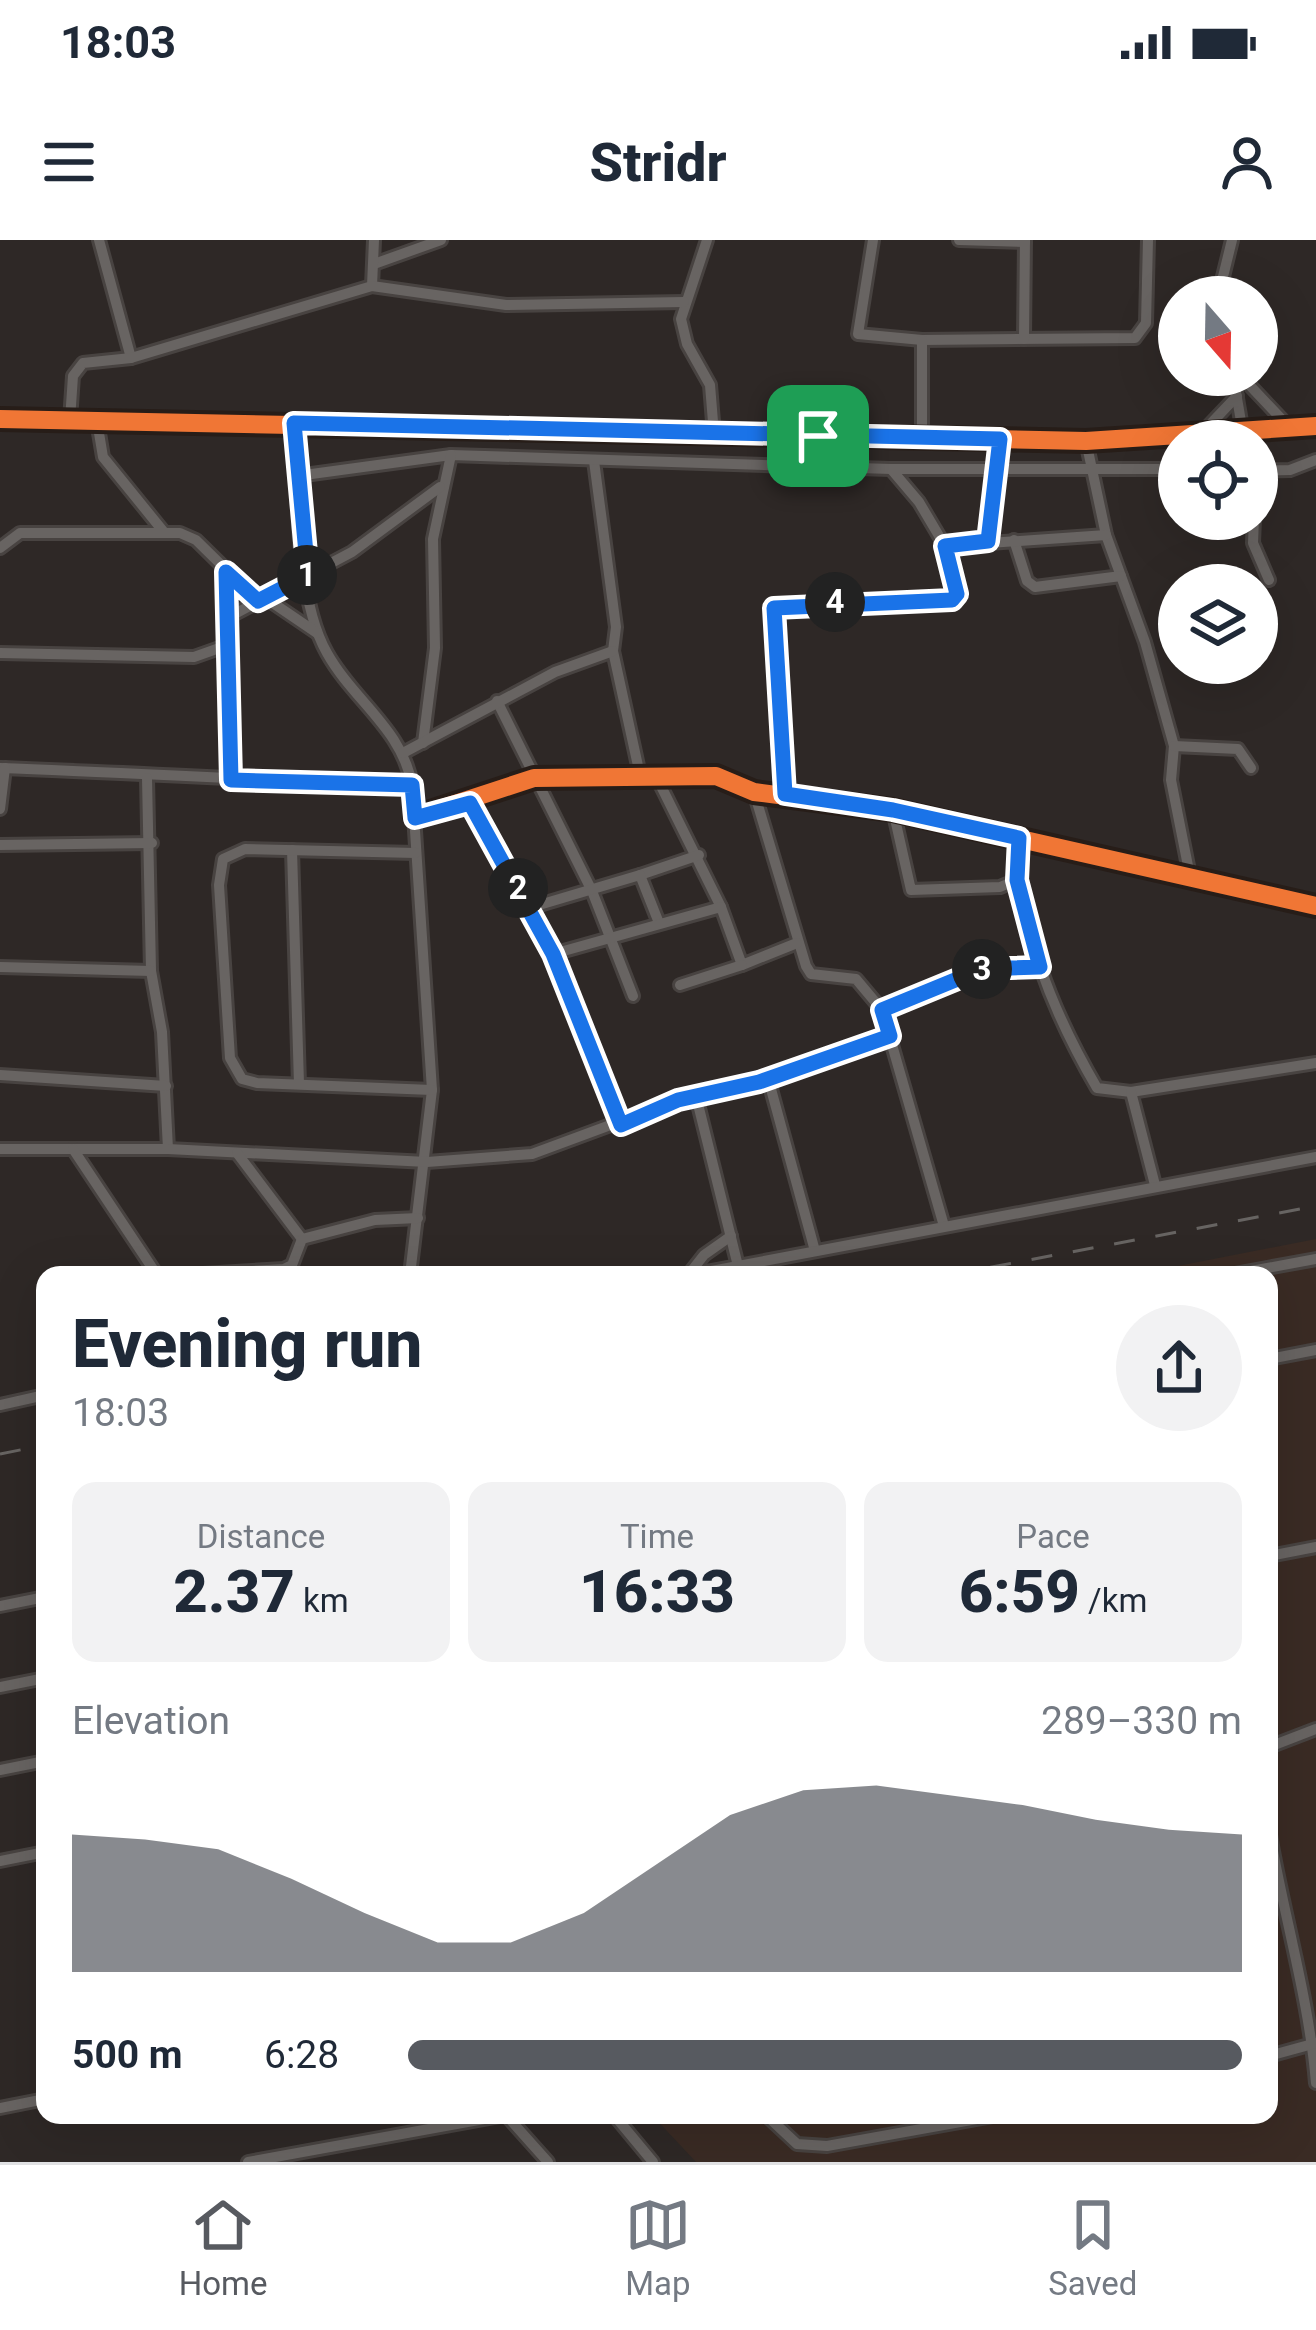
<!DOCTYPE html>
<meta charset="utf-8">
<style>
body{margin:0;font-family:Roboto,sans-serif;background:#f2f2f3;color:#1f2937;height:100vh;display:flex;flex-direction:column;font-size:45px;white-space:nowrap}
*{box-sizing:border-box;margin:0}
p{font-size:39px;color:#747a83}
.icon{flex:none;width:66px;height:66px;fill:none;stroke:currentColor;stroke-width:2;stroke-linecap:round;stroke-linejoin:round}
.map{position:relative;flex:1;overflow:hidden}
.sheet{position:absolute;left:36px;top:1026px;width:1242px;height:858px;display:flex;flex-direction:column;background:#fff;border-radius:24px;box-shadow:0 12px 48px #0002}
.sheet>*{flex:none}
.needle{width:78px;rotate:160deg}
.buttons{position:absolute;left:1158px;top:36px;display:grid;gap:24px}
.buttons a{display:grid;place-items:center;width:120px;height:120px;border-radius:50%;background:#fff;box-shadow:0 12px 48px #0002;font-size:60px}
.pin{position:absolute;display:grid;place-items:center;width:102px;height:102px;color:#fff;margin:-51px;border-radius:24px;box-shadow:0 6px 18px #0006}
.km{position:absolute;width:60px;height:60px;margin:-30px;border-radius:50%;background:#222;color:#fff;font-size:33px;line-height:60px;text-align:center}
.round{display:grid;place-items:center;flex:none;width:126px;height:126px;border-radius:63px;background:#f2f2f3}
.summary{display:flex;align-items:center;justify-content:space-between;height:204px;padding:0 36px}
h1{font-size:66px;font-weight:800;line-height:90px}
.stats{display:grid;grid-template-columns:repeat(3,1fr);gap:18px;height:204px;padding:12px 36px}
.stats div{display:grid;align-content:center;border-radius:24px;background:#f2f2f3;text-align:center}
.stats b{font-size:60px;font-weight:800}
.stats small{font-size:33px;font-weight:400}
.stats p{font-size:33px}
.chart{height:336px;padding:24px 36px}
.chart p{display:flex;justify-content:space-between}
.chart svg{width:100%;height:216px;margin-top:12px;fill:#575a60;opacity:.7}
ul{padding:0 36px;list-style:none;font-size:39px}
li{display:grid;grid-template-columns:192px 144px 1fr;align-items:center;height:90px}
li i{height:30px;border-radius:15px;background:#575a60}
.status{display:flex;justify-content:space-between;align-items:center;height:84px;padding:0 60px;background:#fff;direction:ltr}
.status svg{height:33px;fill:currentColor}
header{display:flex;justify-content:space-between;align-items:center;height:156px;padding:0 36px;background:#fff;font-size:54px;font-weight:800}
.menu{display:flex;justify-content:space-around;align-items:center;height:168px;border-top:3px solid #e0e1e3;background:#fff;font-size:33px;color:#747a83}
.menu a{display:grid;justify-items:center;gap:6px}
.menu .on{color:#575a60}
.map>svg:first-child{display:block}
.built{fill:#3a2b24}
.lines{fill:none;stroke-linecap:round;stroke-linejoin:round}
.minor-casing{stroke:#484341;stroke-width:16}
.minor{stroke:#686462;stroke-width:10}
.rail{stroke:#676462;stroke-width:3;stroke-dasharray:21 21;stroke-linecap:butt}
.cycleway-casing{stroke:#271d18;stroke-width:26}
.cycleway{stroke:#f07635;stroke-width:18}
.route-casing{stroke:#fff;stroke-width:24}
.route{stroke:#1a73e8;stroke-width:15}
</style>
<div class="status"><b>18:03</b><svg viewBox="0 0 49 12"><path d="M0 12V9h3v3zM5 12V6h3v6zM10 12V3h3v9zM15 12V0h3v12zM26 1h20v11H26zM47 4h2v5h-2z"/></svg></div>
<header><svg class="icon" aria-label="menu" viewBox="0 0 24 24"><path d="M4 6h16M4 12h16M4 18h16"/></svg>Stridr<svg class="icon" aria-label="person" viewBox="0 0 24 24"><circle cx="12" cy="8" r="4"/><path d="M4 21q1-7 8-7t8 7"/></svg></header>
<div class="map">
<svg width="1316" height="1922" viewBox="0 0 1316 1922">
<rect width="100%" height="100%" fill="#2e2826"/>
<path class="built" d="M1316,999V1922H696L652,1875H1269V1035H1132Z"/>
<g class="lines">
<g class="minor-casing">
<g id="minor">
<path d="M99,0L131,118"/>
<path d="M707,0L681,79L687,104L710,145L714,194"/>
<path d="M873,0L858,94L922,100L1135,98L1146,83L1148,0"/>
<path d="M959,0L1025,2"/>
<path d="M374,24L441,0"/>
<path d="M372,46L374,0"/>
<path d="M1218,57L1232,0"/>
<path d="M1024,99L1025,0"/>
<path d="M922,100V197"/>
<path d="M1233,135L1243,193"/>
<path d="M1240,135L1290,188"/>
<path d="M0,179L1086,201L1316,186"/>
<path d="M70,180L73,136L83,123L131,118L372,46L506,65L684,62"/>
<path d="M97,181L103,217L163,291"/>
<path d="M294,183C298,247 295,357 327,413C353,460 403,490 412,545L432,850L410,1035"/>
<path d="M1199,196L1237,156"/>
<path d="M1086,201L1106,295L1145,402L1174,506L1171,540L1190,636"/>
<path d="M594,221L616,387L613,411L640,535"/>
<path d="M891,229L919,262L945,306"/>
<path d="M1257,231L1290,230L1316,220"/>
<path d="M297,236L451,215L891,229H1179"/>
<path d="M1254,279L1253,303L1269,340"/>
<path d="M1014,300L1027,341L1035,347L1121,336"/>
<path d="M987,301L1000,199"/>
<path d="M0,308L20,293H180L196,300L258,361"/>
<path d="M226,333L227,378"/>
<path d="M267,359L317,393"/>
<path d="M0,413L194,417L225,406"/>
<path d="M497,461L592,651L633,756"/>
<path d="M423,503L435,408L433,299L451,215"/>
<path d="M1174,506L1238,509L1251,528"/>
<path d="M403,513L555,432L613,411"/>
<path d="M0,528C137,533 274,541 412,545"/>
<path d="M656,536L721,667"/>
<path d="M147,538L151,731L162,792L168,909"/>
<path d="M231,540L227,378L352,312L440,247"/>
<path d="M754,552L806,726L811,734L856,739L882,770L944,986"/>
<path d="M785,554L774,368L952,360L957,354L945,306L1106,295"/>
<path d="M470,563L553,714L621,885"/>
<path d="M0,569L5,528"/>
<path d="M893,570L911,650L1000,647L1017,640"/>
<path d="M415,577L534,538L716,536L754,552L893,570L1316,666"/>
<path d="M1020,598C1014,682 1055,776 1097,848L1131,852L1316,823"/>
<path d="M0,605L152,603"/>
<path d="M292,610L299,844"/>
<path d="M416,613L245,609L223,619L219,645L230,818L242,839L257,843L432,850"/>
<path d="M640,635L699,615"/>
<path d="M529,668L640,635L659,683"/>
<path d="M553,714L721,667L742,725L797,703"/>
<path d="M0,727L151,731"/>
<path d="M680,745L742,725"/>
<path d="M882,770L983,729L1040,727"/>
<path d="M0,835L166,846"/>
<path d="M768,838L815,1011"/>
<path d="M1131,852L1155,945"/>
<path d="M696,856L738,1026"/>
<path d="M0,909H168L427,922L532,914L678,860L759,842L890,795"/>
<path d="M73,909L157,1035"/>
<path d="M237,913L302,999"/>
<path d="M689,1034L704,1015L731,996"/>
<path d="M186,1035L284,1029L292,1025L302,999L375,980L418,978"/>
<path d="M690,1035L1316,917"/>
<path d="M1229,1035L1316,1019"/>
<path d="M1269,1119L1316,1110"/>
<path d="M0,1165L45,1155"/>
<path d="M1269,1316L1316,1307"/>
<path d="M0,1366L45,1357"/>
<path d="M0,1447L45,1438"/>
<path d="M1269,1507L1316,1489"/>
<path d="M0,1530L45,1521"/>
<path d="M1269,1589C1283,1673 1309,1758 1316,1843"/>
<path d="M0,1621L45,1612"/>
<path d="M1269,1816L1316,1803"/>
<path d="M0,1868L45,1859"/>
<path d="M614,1875L653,1922"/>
<path d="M766,1875L797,1904L827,1906L999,1875"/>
<path d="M248,1922L506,1875L548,1922"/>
</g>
</g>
<use href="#minor" class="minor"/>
<g class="rail">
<path d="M949,1035L1316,966"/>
<path d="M0,1214L45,1205"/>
</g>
<g class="cycleway-casing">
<g id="cycleway">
<path d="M0,179L1086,201L1316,186"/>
<path d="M415,577L534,538L716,536L754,552L893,570L1316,666"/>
</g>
</g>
<use href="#cycleway" class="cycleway"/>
</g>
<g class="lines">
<g class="route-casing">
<path id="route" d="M294,183L1000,199L988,301L945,306L957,354L952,360L774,368L785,554L893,570L1019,598L1017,640L1040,727L982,729L882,770L890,796L759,842L678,860L621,885L553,714L470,563L415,578L412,545L231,540L226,332L258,361L308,335Z"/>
</g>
<use href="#route" class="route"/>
</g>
</svg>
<div class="buttons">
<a><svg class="needle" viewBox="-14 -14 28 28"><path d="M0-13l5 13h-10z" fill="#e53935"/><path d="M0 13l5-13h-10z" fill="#747a83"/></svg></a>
<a><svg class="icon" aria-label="locate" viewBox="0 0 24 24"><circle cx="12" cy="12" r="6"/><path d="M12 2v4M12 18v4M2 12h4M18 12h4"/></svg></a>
<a><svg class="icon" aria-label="layers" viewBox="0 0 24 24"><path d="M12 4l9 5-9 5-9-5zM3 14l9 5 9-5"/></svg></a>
</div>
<div class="pin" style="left:818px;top:196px;background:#1e9e55"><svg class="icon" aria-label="arrive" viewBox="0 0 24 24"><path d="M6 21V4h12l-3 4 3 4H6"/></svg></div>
<b class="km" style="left:307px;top:335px">1</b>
<b class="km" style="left:518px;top:648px">2</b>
<b class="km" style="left:982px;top:729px">3</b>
<b class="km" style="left:835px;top:362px">4</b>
<section class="sheet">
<div class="summary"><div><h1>Evening run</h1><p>18:03</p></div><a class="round"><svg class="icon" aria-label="share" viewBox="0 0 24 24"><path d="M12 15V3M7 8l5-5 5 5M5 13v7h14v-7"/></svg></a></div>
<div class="stats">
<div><p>Distance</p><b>2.37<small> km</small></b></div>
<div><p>Time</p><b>16:33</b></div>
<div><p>Pace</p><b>6:59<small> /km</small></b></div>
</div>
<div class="chart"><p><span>Elevation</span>289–330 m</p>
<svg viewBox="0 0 160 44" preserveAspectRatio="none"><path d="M0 44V16L10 17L20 19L30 25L40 32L50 38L60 38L70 32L80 22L90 12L100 7L110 6L120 8L130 10L140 13L150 15L160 16V44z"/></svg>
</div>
<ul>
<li><b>500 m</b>6:28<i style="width:100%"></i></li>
</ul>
</section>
</div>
<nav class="menu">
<a class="on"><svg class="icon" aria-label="home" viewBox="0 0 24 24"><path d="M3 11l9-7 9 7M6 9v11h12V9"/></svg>Home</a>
<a><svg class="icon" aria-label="map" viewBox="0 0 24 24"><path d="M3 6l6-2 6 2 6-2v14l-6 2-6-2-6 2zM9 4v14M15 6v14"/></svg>Map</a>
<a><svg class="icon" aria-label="saved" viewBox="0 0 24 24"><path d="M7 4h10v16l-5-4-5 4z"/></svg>Saved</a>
</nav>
